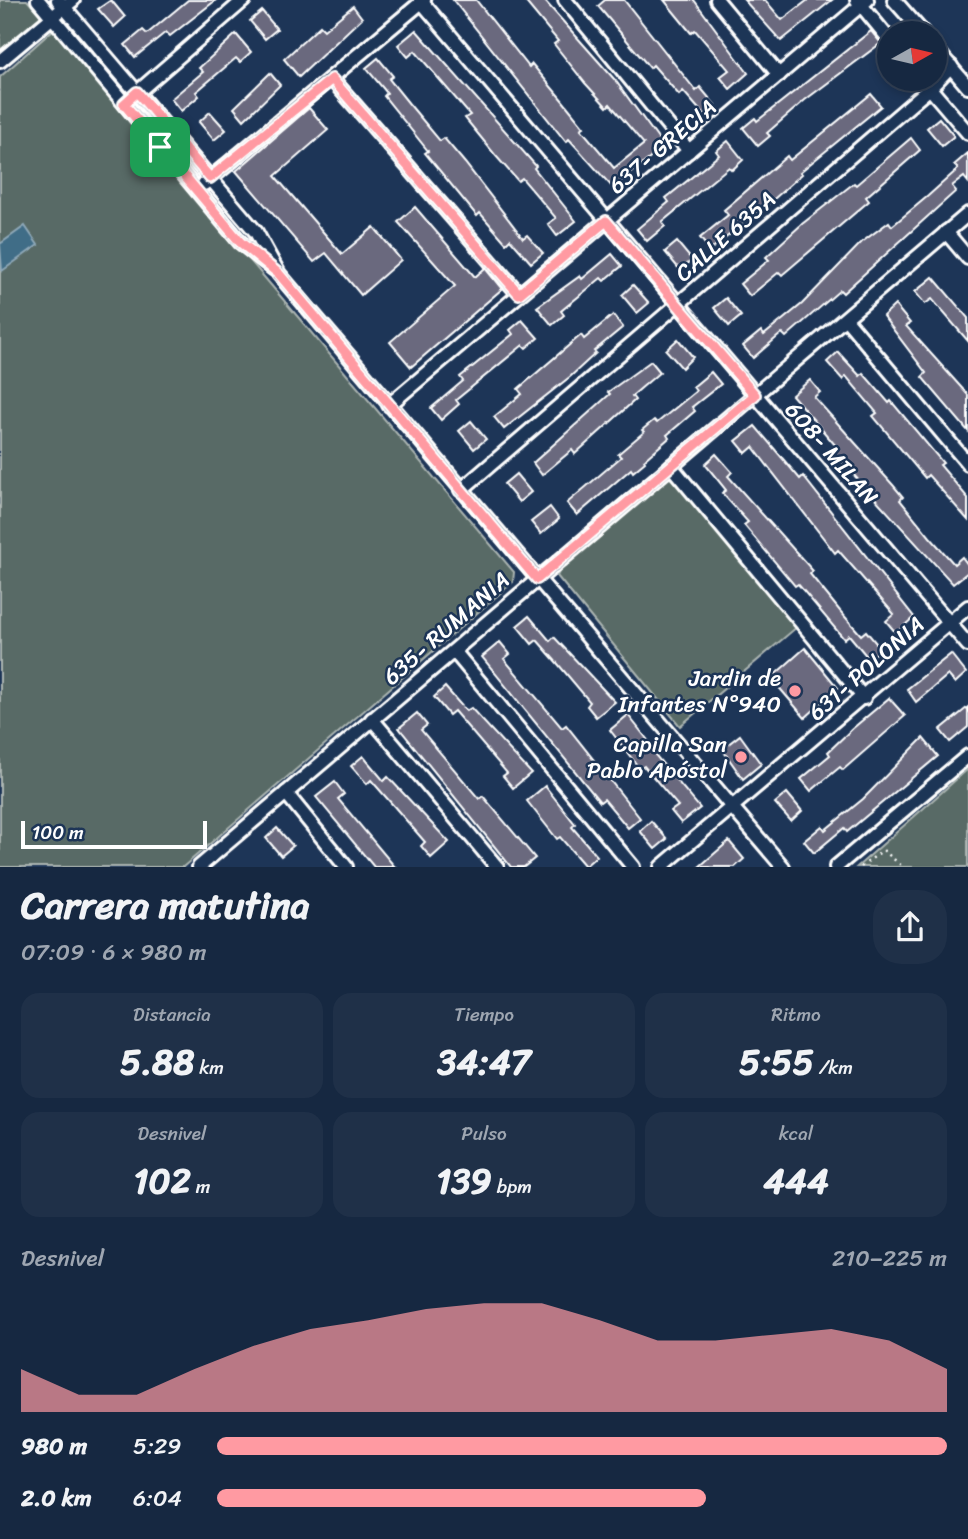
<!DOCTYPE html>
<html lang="es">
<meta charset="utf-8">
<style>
body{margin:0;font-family:Sriracha,sans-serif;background:#1f3048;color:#f1f3f6;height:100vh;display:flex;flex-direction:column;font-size:26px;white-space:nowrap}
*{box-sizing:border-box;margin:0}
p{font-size:23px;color:#9ea6b1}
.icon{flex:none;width:38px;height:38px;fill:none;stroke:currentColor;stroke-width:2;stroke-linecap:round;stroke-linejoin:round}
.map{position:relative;height:867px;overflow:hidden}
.panel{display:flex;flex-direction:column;background:#162841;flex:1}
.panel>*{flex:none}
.needle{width:46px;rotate:82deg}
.fabs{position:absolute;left:877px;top:21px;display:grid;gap:14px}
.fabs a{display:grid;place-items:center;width:70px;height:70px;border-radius:50%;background:#162841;box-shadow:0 4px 10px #0003,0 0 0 2px #35445a;font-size:35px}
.scale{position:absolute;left:21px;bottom:18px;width:186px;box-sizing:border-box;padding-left:7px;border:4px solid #fff;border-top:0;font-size:19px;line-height:24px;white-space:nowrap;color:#fff;-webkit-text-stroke:5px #1d3557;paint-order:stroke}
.pin{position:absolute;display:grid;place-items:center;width:60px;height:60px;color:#fff;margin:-30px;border-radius:14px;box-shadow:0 4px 10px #0006}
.round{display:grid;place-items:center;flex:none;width:74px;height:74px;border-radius:28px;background:#1f3048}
.head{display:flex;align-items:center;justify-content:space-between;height:119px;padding:0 21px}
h1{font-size:38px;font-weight:800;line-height:52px}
.metrics{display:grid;grid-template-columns:repeat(3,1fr);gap:10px;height:119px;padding:7px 21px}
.metrics div{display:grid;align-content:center;border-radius:18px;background:#1f3048;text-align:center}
.metrics b{font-size:35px;font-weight:800}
.metrics small{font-size:19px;font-weight:400}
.metrics p{font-size:19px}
.chart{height:196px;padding:14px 21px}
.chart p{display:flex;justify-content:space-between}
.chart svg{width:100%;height:126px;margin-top:7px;fill:#ff9aa2;opacity:.7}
ul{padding:0 21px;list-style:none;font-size:23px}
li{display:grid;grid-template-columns:112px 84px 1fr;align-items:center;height:52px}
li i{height:18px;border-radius:9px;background:#ff9aa2}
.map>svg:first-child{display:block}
.green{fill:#586b66;stroke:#acb5b2;stroke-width:2}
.water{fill:#416d87;stroke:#8da7b7;stroke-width:2}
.building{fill:#6a697e;stroke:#fff;stroke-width:2}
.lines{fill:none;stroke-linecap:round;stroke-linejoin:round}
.street-casing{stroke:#fff;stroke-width:18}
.path{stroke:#fff;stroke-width:2.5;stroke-dasharray:2 5;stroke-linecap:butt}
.street{stroke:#1d3557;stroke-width:12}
.route-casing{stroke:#fff;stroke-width:14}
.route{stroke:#ff9aa2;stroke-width:9}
.poi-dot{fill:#ff9aa2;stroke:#1d3557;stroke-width:2.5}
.labels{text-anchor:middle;stroke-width:5;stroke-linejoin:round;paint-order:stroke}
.street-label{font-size:23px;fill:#fff;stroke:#1d3557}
.poi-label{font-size:23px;fill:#fff;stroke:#1d3557;text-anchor:end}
</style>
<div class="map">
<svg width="968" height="867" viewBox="0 0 968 867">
<rect width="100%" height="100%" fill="#1d3557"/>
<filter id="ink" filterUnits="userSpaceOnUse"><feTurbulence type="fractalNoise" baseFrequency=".0143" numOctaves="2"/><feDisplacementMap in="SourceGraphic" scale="14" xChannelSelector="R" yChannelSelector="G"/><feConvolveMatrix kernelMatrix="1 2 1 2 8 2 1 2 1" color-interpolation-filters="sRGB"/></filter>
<g filter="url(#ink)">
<g class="green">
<path d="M0,0H27L41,16L0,50Z"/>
<path d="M54,29L514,572L513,582L183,867H0V77Z"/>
<path d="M670,478L677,482L797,627L680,726L557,576L561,568L663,479Z"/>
<path d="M968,769V867H857Z"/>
</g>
<path class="water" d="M25,226L38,245L2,271L0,244Z"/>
<g class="building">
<path d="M111,0L125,17L114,27L98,9Z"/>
<path d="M188,0H216L170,36L166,32L135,57L125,45L143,30L147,34Z"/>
<path d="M453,0H476L529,67L532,64L563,101L584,127L581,129L614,168L644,144L610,104L607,107L585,83L554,44L558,41L524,0H544L615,80L664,147L613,188L569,139L566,142Z"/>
<path d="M605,0H624L696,91L700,87L715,105L704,115L683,91L679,95L653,65L650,68L598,6Z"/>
<path d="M664,0H694L748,73L730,89L720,77L729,70L695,30L691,33Z"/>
<path d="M744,0H765L782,20L808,0H832L781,41Z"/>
<path d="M353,6L362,18L299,77L284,59L320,26L324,30Z"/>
<path d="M262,11L277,29L265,39L250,21Z"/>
<path d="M416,30L536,166L534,168L576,221L557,236L548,224L556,218L522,178L518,181L496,156L465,118L470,115L415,51L408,57L398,45Z"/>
<path d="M871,31L881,43L805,100L767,133L770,136L758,146L743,128L755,118L757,121Z"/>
<path d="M236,34L251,52L240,62L236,58L196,92L199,96L181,111L171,99L203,72L199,68Z"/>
<path d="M378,58L393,76L389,79L410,105L440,141L444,138L465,163L523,238L527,235L543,253L531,263L510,239L506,243L480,213L477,216L425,153L428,151L384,96L387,93L366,68Z"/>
<path d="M270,73L280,85L244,120L234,108Z"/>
<path d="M871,94L881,106L800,172L802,174L765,207L710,250L700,238L728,215L724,210L787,156L790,160Z"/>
<path d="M309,108L328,130L275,176L342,254L374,227L401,260L361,295L326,253L314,262L236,171Z"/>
<path d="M210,112L226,130L214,140L199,122Z"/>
<path d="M939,118L954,136L942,146L927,128Z"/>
<path d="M911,138L920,150L866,197L869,201L782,275L779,272L750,296L740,284L769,260L766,257L802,224L854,183L856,185Z"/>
<path d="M728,141L743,160L732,170L729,167L662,222L665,226L647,241L637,229L669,202L666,198L719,155L716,151Z"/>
<path d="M968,153V182L964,177L952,186L956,191L843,293L840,290L786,337L782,333L753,358L743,346L761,331L764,335L802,304L862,242L889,222L892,226L928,196L958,169L954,165Z"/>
<path d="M415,207L475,277L485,268L502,289L411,367L390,342L455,286L398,222Z"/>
<path d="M677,242L692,260L680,270L665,252Z"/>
<path d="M612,254L622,266L604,281L601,278L561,311L564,315L552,325L537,307L580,276L582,279Z"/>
<path d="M933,277L968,318V341L932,299L925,304L915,292Z"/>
<path d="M633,285L649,303L637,313L622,295Z"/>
<path d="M726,298L741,316L729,326L714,308Z"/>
<path d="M895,305L910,323L906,326L968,395V431L922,377L926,373L883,316Z"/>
<path d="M613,315L623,327L594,351L596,353L571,376L504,429L494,417L522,394L518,389L581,335L584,339Z"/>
<path d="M522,320L538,338L526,348L523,345L456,400L459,404L441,420L431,408L463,381L460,377L513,334L510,330Z"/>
<path d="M678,339L693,357L682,368L666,350Z"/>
<path d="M838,352L860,376L863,373L889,403L891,401L943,463L940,465L968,498V520L928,475L925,478L873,416L877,413L846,376L843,380L827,362Z"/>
<path d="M651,361L660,372L632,396L635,400L575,454L572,450L542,475L533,463L610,394L608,392Z"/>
<path d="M711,372L721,384L692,407L695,411L667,435L669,438L644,460L645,462L633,472L631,469L577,515L567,503L621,457L618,454L644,432L642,430L654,420L657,423L696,391L693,387Z"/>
<path d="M810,380L820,392L814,397L893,485L903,497L900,500L930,537L954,564L962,557L968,565V572L953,584L842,462L832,450L836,446L792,395Z"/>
<path d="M471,421L486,439L474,449L459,431Z"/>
<path d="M755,426L800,479L803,476L914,617L896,633L886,621L894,614L838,550L835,553L753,447L746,453L736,441Z"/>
<path d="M716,454L732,472L728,476L813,571L810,574L840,611L861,635L866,631L881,649L869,659L849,635L844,639L798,584L795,586L744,525L748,522L722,493L726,490L705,464Z"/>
<path d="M516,474L531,492L519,502L504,484Z"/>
<path d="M550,507L559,519L541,534L531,522Z"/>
<path d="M529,616L550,641L554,637L615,702L596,717L587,706L590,702L558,664L537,640L532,644L517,626Z"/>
<path d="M500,642L510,654L504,659L562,728L566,725L640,818L628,828L604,799L600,802L482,657Z"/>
<path d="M805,648L838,688L805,718L771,678Z"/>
<path d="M951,654L966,673L955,683L948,675L916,702L907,689Z"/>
<path d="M445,687L466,711L471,708L531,773L513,788L503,776L507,773L454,711L449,715L434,697Z"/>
<path d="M889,698L905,716L843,770L840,767L811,791L801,779L830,755L828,752L852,729Z"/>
<path d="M968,707V727L950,742L940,730Z"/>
<path d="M417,713L427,725L421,730L479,799L483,796L535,858L524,867H511L399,728Z"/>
<path d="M628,715L658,753L656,756L700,808L681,823L671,811L678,806L644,766L640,769L610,730Z"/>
<path d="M740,735L761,764L743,779L722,749Z"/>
<path d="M923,738L938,756L847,832L844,828L814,853L804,841L822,826L825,830L863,799Z"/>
<path d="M363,756L384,781L388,777L449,842L431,858L421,846L425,842L392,804L371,780L367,784L351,766Z"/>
<path d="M335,782L344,794L338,799L395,867H374L316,797Z"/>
<path d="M545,786L575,824L572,827L597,856L585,866L560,837L557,839L527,801Z"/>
<path d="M787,793L802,811L791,821L775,803Z"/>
<path d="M651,821L667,839L655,849L640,831Z"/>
<path d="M277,828L293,846L281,856L266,838Z"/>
<path d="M729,841L744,859L735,867H699Z"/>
</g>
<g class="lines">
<g class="street-casing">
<g id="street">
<path d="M38,0L240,242L274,269"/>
<path d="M58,0L256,232L279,274L783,867"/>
<path d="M420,0L968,645"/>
<path d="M565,0L689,151"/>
<path d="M717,0L779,75"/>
<path d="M857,0L889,39"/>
<path d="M894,0L923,33"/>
<path d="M934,47L968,87"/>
<path d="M0,61L73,0"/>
<path d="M332,79L519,294"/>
<path d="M922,79L968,133"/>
<path d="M133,96L244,0"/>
<path d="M204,184L424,0"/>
<path d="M946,232L968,258"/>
<path d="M846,319L968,464"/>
<path d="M389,405L867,0"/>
<path d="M671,466L864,698"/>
<path d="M461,490L930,88L951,66"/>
<path d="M454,651L633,867"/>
<path d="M372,719L497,867"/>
<path d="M286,793L346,867"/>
<path d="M199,867L968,214"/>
<path d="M661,867L968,607"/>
<path d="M836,867L968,756"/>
</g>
</g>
<path class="path" d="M861,867L883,850L903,867"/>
<use href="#street" class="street"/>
</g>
</g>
<g class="lines" filter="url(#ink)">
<g class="route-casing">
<path id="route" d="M332,79L519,294L606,221L755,395L537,579L279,274L240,242L124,104L137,92L210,178Z"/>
</g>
<use href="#route" class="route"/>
</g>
<g class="poi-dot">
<circle cx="795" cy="691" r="7"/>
<circle cx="741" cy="757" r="7"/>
</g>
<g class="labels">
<g class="street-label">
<text transform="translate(662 146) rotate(-40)" y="8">637- GRECIA</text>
<text transform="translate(725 236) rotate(-41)" y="8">CALLE 635A</text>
<text transform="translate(832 453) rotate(49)" y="8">608- MILAN</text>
<text transform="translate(446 628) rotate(-41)" y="8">635- RUMANIA</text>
<text transform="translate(866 668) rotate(-41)" y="8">631- POLONIA</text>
</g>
<g class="poi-label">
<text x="781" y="686">Jardin de<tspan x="781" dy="26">Infantes N°940</tspan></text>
<text x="727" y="752">Capilla San<tspan x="727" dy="26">Pablo Apóstol</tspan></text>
</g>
</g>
</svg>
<div class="fabs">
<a><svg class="needle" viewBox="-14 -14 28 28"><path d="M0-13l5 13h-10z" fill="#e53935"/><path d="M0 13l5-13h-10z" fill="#9ea6b1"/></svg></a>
</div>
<div class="scale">100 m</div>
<div class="pin" style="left:160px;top:147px;background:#1e9e55"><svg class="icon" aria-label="arrive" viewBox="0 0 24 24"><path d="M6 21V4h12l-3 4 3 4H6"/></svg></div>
</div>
<section class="panel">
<div class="head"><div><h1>Carrera matutina</h1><p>07:09 · 6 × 980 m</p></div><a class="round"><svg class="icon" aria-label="share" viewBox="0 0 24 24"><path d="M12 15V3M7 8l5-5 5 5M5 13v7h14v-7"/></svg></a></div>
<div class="metrics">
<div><p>Distancia</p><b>5.88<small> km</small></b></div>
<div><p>Tiempo</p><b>34:47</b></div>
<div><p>Ritmo</p><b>5:55<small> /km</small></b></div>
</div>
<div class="metrics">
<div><p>Desnivel</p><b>102<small> m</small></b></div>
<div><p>Pulso</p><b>139<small> bpm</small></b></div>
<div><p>kcal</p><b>444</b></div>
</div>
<div class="chart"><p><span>Desnivel</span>210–225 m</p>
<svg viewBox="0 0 160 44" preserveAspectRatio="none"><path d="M0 44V29L10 38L20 38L30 29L40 21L50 15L60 12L70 8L80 6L90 6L100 12L110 19L120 19L130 17L140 15L150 19L160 29V44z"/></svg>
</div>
<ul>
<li><b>980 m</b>5:29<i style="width:100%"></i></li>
<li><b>2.0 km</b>6:04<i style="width:67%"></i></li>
</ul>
</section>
